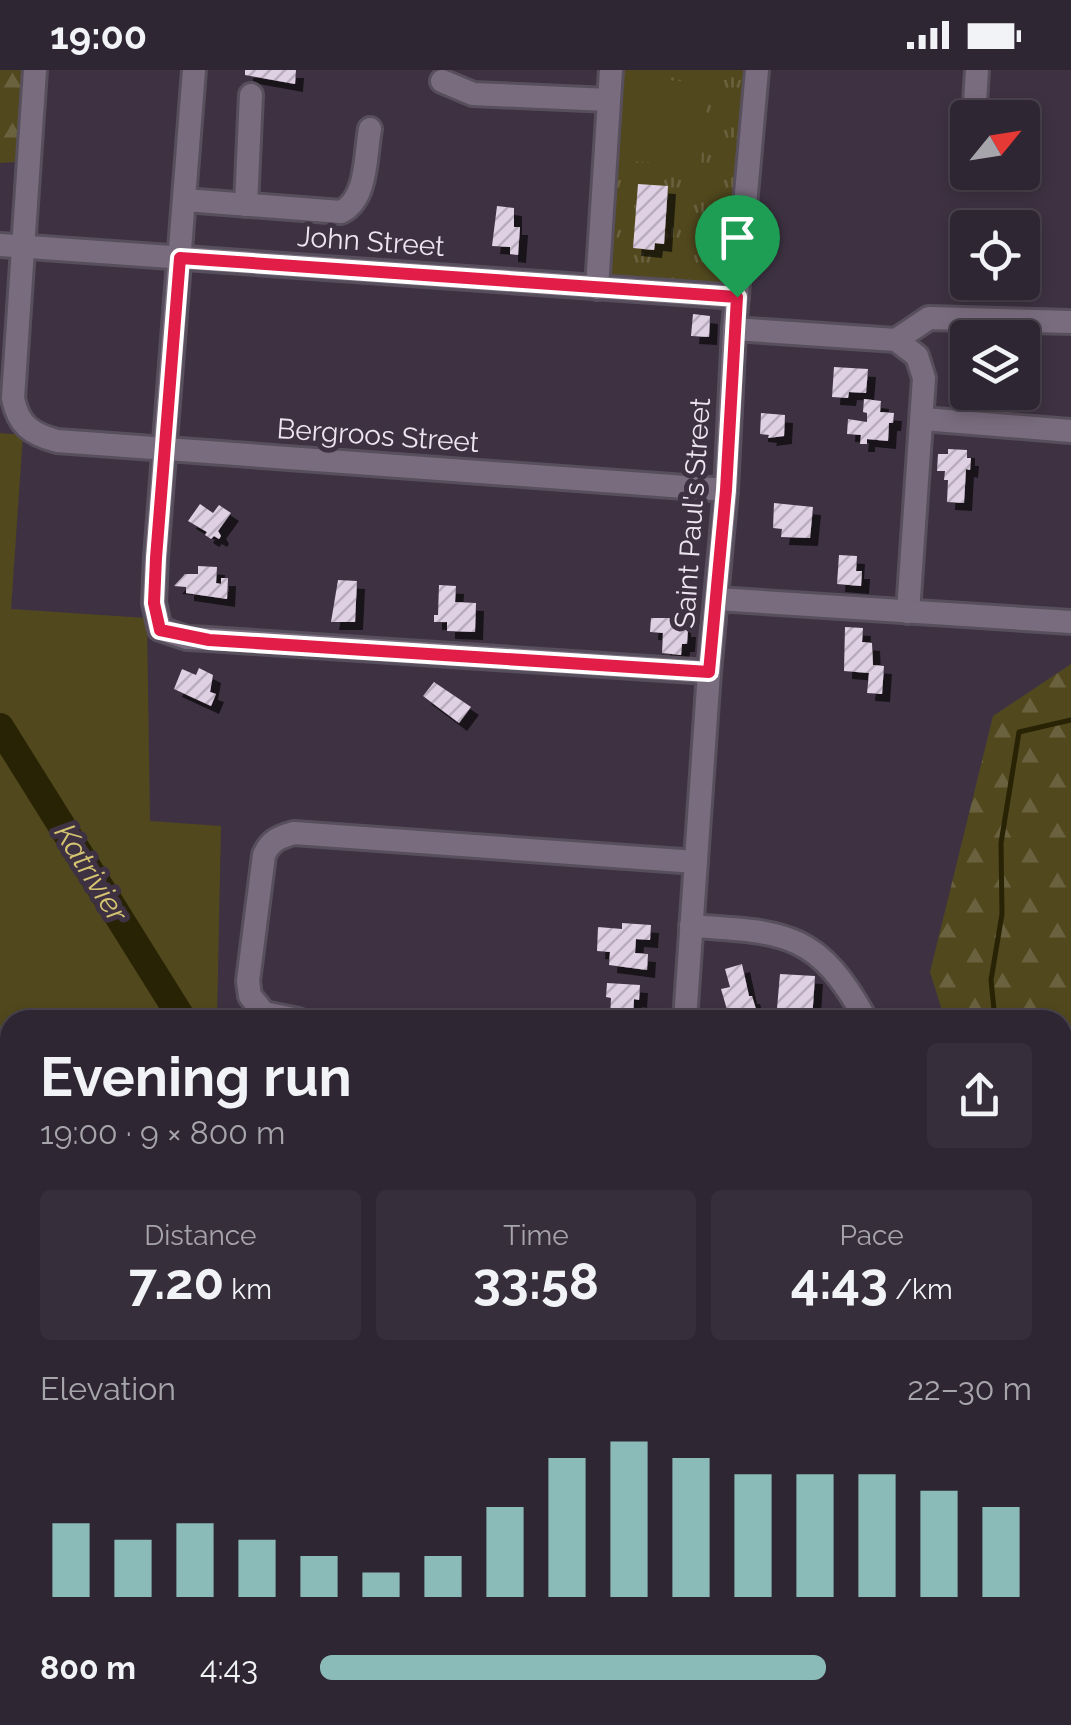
<!DOCTYPE html>
<meta charset="utf-8">
<style>
body{margin:0;font-family:Raleway,sans-serif;background:#362e3a;color:#f1f3f6;height:100vh;display:flex;flex-direction:column;font-size:38px;white-space:nowrap}
*{box-sizing:border-box;margin:0}
p{font-size:32px;color:#a7a5ac}
.icon{flex:none;width:55px;height:55px;fill:none;stroke:currentColor;stroke-width:2;stroke-linecap:round;stroke-linejoin:round}
.map{position:relative;flex:1;overflow:hidden}
.drawer{position:absolute;left:0px;top:940px;width:1072px;height:715px;display:flex;flex-direction:column;background:#2e2632;border-radius:30px 30px 0 0;box-shadow:0 5px 15px #0003,0 0 0 2px #49434d}
.drawer>*{flex:none}
.needle{width:65px;rotate:60deg}
.tools{position:absolute;left:950px;top:30px;display:grid;gap:20px}
.tools a{display:grid;place-items:center;width:90px;height:90px;border-radius:10px;background:#2e2632;box-shadow:0 5px 15px #0003,0 0 0 2px #49434d;font-size:50px}
.pin{position:absolute;display:grid;place-items:center;width:85px;height:85px;color:#fff;margin:-102px -42px;border-radius:50% 50% 50% 0;rotate:-45deg;box-shadow:0 0 10px #0007}
.pin .icon{rotate:45deg}
.round{display:grid;place-items:center;flex:none;width:105px;height:105px;border-radius:10px;background:#362e3a}
.headline{display:flex;align-items:center;justify-content:space-between;height:170px;padding:0 40px}
h1{font-size:55px;font-weight:700;line-height:75px}
.metrics{display:grid;grid-template-columns:repeat(3,1fr);gap:15px;height:170px;padding:10px 40px}
.metrics div{display:grid;align-content:center;border-radius:10px;background:#362e3a;text-align:center}
.metrics b{font-size:50px;font-weight:700}
.metrics small{font-size:28px;font-weight:400}
.metrics p{font-size:28px}
.chart{height:280px;padding:20px 40px}
.chart p{display:flex;justify-content:space-between}
.chart svg{width:100%;height:180px;margin-top:10px;stroke:#8bbbb9;stroke-width:6}
ul{padding:0 40px;list-style:none;font-size:32px}
li{display:grid;grid-template-columns:160px 120px 1fr;align-items:center;height:75px}
li i{height:25px;border-radius:12px;background:#8bbbb9}
.status{display:flex;justify-content:space-between;align-items:center;height:70px;padding:0 50px;background:#2e2632;direction:ltr}
.status svg{height:28px;fill:currentColor}
.map>svg:first-child{display:block}
.grass{fill:url(#grass-tufts)}
.forest{fill:url(#forest-firs)}
.park{fill:#51481e}
.lines{fill:none;stroke-linecap:round;stroke-linejoin:round}
.stream{stroke:#292305;stroke-width:5}
.river{stroke:#292305;stroke-width:28}
.building{fill:url(#building-hatch);filter:url(#shadow)}
.minor-casing{stroke:#584f5c;stroke-width:28}
.minor{stroke:#796c7e;stroke-width:22}
.route-casing{stroke:#fff;stroke-width:20}
.route{stroke:#e11d48;stroke-width:12}
.labels{text-anchor:middle;stroke-width:10;stroke-linejoin:round;paint-order:stroke}
.street-label{font-size:28px;fill:#ede5f0;stroke:#3e3242}
.water-label{font-size:30px;font-style:italic;fill:#d4c370;stroke:#3e3242}
</style>
<div class="status"><b>19:00</b><svg viewBox="0 0 49 12"><path d="M0 12V9h3v3zM5 12V6h3v6zM10 12V3h3v9zM15 12V0h3v12zM26 1h20v11H26zM47 4h2v5h-2z"/></svg></div>
<div class="map">
<svg width="1071" height="1655" viewBox="0 0 1071 1655">
<defs>
<pattern id="grass-tufts" width="24" height="20" patternUnits="userSpaceOnUse" patternTransform="scale(2.5)"><rect width="24" height="20" fill="#51481e"/><path d="M3 7l-1-3M5 7V3M7 7l1-3M15 17l-1-3M17 17v-4M19 17l1-3" fill="none" stroke="#6a623f"/></pattern>
<pattern id="forest-firs" width="22" height="20" patternUnits="userSpaceOnUse" patternTransform="scale(2.5)"><rect width="22" height="20" fill="#51481e"/><path d="M5 1l3.5 6h-7zM16 11l3.5 6h-7z" fill="#6a623f"/></pattern>
<pattern id="building-hatch" width="6" height="6" patternUnits="userSpaceOnUse" patternTransform="scale(2.5)"><rect width="6" height="6" fill="#dfd0e4"/><path d="M-1 1l2-2M0 6l6-6M5 7l2-2" fill="none" stroke="#b9adbd"/></pattern>
<filter id="shadow"><feDropShadow dx="8" dy="8" stdDeviation="0" flood-color="#0009"/></filter>
</defs>
<rect width="100%" height="100%" fill="#3e3242"/>
<path class="grass" d="M616,0H745L730,199L720,215L614,209L605,201Z"/>
<g class="forest">
<path d="M0,0H25L16,92L0,93Z"/>
<path d="M1071,594V1348L1062,1321V950H945L930,902L993,646Z"/>
</g>
<g class="park">
<path d="M622,7L707,13L701,96L617,90Z"/>
<path d="M0,363L23,365L11,539L147,548L150,751L221,756L217,950H10V978L0,958Z"/>
<path d="M65,1645H275L266,1655H56Z"/>
</g>
<g class="lines">
<g class="stream">
<path d="M995,950L991,910L1002,844L1001,773L1019,662L1071,650"/>
<path d="M1062,1217L1071,1235"/>
</g>
<g class="river">
<path d="M0,657L183,950"/>
<path d="M174,1655L179,1645"/>
</g>
</g>
<g class="building">
<path d="M245,0H296L295,14L245,5Z"/>
<path d="M638,114L668,116L664,174L655,173L654,180L633,178Z"/>
<path d="M497,136L514,138V157H520L518,185L510,184V177L492,176Z"/>
<path d="M693,244L710,246L709,267L691,266Z"/>
<path d="M834,297L868,299L866,323L849,322L848,328L832,327Z"/>
<path d="M864,329L881,331L880,342L894,343L893,353H889L888,371L867,369V374H860L861,365L847,364L848,349L867,352V343L863,342Z"/>
<path d="M761,343L785,345L784,366L768,368L769,365L760,364Z"/>
<path d="M948,379L967,380V388H971L970,400L966,399L964,433L947,432L948,410H944L945,401H937L938,384H948Z"/>
<path d="M774,433L813,437L810,468L781,467L782,459L773,458Z"/>
<path d="M200,434L213,443L219,435L231,443L218,461L221,466L219,469L214,466L211,469L205,465L207,462L188,451Z"/>
<path d="M839,485L857,486L856,501H862L861,516L837,514Z"/>
<path d="M198,496L217,497L216,513L221,514V508H228L227,529L186,523V517L174,516L185,504H198Z"/>
<path d="M338,510L357,511L355,552H331Z"/>
<path d="M439,515L456,516L455,532L476,533L475,562L447,561V552H434V545H438Z"/>
<path d="M651,548H683V559H688L687,574H682L681,585L662,583L663,563L650,562Z"/>
<path d="M845,557L863,558L862,572L872,573L873,595L884,596L882,624L867,623L869,603L844,601Z"/>
<path d="M199,598L213,605L210,622L216,624L211,636L174,619L182,599L196,605Z"/>
<path d="M434,612L471,637L459,653L423,626Z"/>
<path d="M622,853L651,855L650,870L636,869L635,883L648,884L647,900L609,895L610,882L597,881L598,857L622,859Z"/>
<path d="M742,894L749,926H752L756,939L746,942V950H730L721,919L730,917L725,899Z"/>
<path d="M780,904L815,906L812,950H776Z"/>
<path d="M607,913L640,915L639,930L634,929L633,948L610,947L611,928L606,927Z"/>
</g>
<g class="lines">
<g class="minor-casing">
<g id="minor">
<path d="M35,0L13,328C18,355 31,364 57,371L726,420"/>
<path d="M194,0L156,487L154,533L160,559L187,568L209,569L709,602"/>
<path d="M442,11L473,24L609,30"/>
<path d="M974,48L977,0"/>
<path d="M185,130L341,142C368,129 365,85 370,59"/>
<path d="M246,135L251,25"/>
<path d="M0,175L737,227"/>
<path d="M597,218L611,0"/>
<path d="M734,259L896,270L917,286L924,308L908,542"/>
<path d="M896,270L929,248L1071,252"/>
<path d="M923,349L1071,361"/>
<path d="M717,529L1071,552"/>
<path d="M691,856C784,862 818,861 866,950"/>
<path d="M298,950L264,943L250,926L248,911L264,785C270,771 279,767 294,763L696,792"/>
<path d="M685,950L709,602L726,420L734,259L757,0"/>
<path d="M0,970L10,988"/>
<path d="M0,1096L10,1091"/>
<path d="M0,1209L10,1253"/>
<path d="M0,1542L10,1531"/>
<path d="M810,1645L813,1655"/>
<path d="M637,1655L638,1645"/>
<path d="M1004,1655L1005,1645"/>
</g>
</g>
<use href="#minor" class="minor"/>
</g>
<g class="lines">
<g class="route-casing">
<path id="route" d="M180,188L737,227L726,420L709,602L209,570L160,560L154,533L156,488Z"/>
</g>
<use href="#route" class="route"/>
</g>
<g class="labels">
<g class="street-label">
<text transform="translate(371 171) rotate(4)" y="10">John Street</text>
<text transform="translate(378 365) rotate(4)" y="10">Bergroos Street</text>
<text transform="translate(692 443) rotate(-86)" y="10">Saint Paul's Street</text>
</g>
<g class="water-label">
<text transform="translate(91 803) rotate(58)" y="10">Katrivier</text>
</g>
</g>
</svg>
<div class="tools">
<a><svg class="needle" viewBox="-14 -14 28 28"><path d="M0-13l5 13h-10z" fill="#e53935"/><path d="M0 13l5-13h-10z" fill="#a7a5ac"/></svg></a>
<a><svg class="icon" aria-label="locate" viewBox="0 0 24 24"><circle cx="12" cy="12" r="6"/><path d="M12 2v4M12 18v4M2 12h4M18 12h4"/></svg></a>
<a><svg class="icon" aria-label="layers" viewBox="0 0 24 24"><path d="M12 4l9 5-9 5-9-5zM3 14l9 5 9-5"/></svg></a>
</div>
<div class="pin" style="left:737px;top:227px;background:#1e9e55"><svg class="icon" aria-label="arrive" viewBox="0 0 24 24"><path d="M6 21V4h12l-3 4 3 4H6"/></svg></div>
<section class="drawer">
<div class="headline"><div><h1>Evening run</h1><p>19:00 · 9 × 800 m</p></div><a class="round"><svg class="icon" aria-label="share" viewBox="0 0 24 24"><path d="M12 15V3M7 8l5-5 5 5M5 13v7h14v-7"/></svg></a></div>
<div class="metrics">
<div><p>Distance</p><b>7.20<small> km</small></b></div>
<div><p>Time</p><b>33:58</b></div>
<div><p>Pace</p><b>4:43<small> /km</small></b></div>
</div>
<div class="chart"><p><span>Elevation</span>22–30 m</p>
<svg viewBox="0 0 160 44" preserveAspectRatio="none"><path d="M5 44V26M15 44V30M25 44V26M35 44V30M45 44V34M55 44V38M65 44V34M75 44V22M85 44V10M95 44V6M105 44V10M115 44V14M125 44V14M135 44V14M145 44V18M155 44V22"/></svg>
</div>
<ul>
<li><b>800 m</b>4:43<i style="width:71%"></i></li>
</ul>
</section>
</div>
